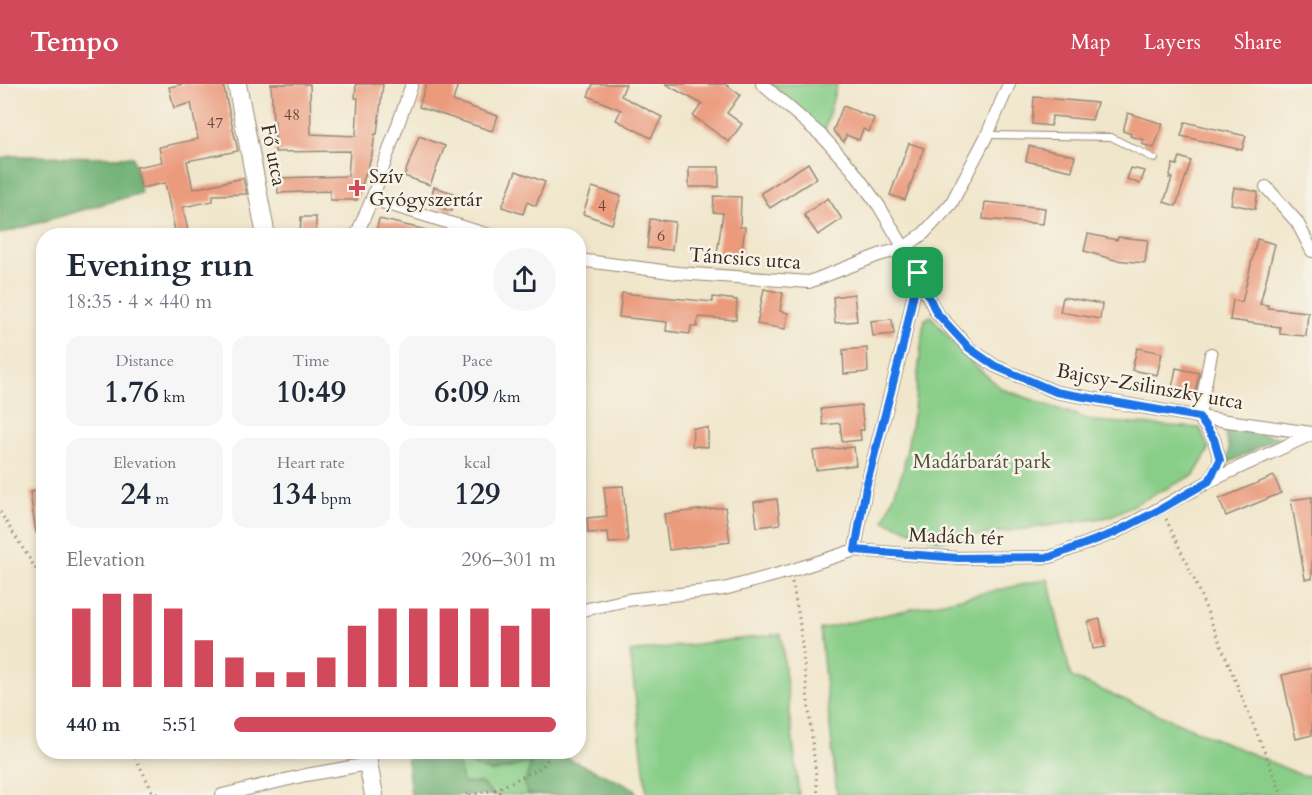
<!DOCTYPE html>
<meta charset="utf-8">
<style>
body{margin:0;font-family:Cardo,serif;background:#f6f6f7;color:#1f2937;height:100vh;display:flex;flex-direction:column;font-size:22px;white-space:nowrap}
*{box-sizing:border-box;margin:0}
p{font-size:20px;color:#747a83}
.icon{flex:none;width:33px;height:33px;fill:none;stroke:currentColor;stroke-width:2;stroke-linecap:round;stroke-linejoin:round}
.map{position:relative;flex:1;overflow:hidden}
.drawer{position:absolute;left:36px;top:144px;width:550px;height:531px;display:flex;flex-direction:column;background:#fff;border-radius:24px;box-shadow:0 3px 9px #0003}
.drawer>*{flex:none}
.pin{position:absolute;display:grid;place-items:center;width:51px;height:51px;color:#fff;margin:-26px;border-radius:12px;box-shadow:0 3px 9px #0006}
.round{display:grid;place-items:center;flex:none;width:63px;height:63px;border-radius:32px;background:#f6f6f7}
.overview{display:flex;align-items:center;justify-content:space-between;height:102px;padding:0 30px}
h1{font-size:33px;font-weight:700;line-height:45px}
.stats{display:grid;grid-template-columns:repeat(3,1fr);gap:9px;height:102px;padding:6px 30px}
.stats div{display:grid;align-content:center;border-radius:15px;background:#f6f6f7;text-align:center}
.stats b{font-size:30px;font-weight:700}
.stats small{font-size:16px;font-weight:400}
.stats p{font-size:16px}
.chart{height:168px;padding:12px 30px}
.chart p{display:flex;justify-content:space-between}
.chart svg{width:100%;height:108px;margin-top:6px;stroke:#d1495b;stroke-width:6}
ul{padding:0 30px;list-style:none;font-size:20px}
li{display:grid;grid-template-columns:96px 72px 1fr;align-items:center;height:45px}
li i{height:15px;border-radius:8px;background:#d1495b}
header{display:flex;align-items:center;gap:36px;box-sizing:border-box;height:84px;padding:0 30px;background:#d1495b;color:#fff}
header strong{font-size:28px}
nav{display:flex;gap:33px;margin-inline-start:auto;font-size:21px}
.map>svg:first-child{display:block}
.green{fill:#88ce88;stroke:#627c53;stroke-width:1.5}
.forest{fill:#6eb174;stroke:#546e49;stroke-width:1.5}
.building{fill:#eb9a7c}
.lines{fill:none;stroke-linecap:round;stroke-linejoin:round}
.service-casing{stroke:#968874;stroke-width:8}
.minor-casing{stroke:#968874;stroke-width:14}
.secondary-casing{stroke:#968874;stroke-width:20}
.path{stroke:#968874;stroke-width:3;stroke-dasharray:1.5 4.5;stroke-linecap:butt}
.service{stroke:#fff;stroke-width:6}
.minor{stroke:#fff;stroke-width:12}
.secondary{stroke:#fff;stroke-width:18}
.route-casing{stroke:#fff;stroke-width:12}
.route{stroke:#1a73e8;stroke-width:8}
.poi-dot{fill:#d1495b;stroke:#f7f3e8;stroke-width:2}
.labels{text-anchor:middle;stroke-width:5;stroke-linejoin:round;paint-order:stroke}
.number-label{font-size:16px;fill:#674636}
.street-label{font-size:20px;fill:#3b2a1e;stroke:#f7f3e8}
.poi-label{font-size:20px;fill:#3b2a1e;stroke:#f7f3e8;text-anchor:start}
.park-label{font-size:20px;fill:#4e5338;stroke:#f7f3e8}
</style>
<header>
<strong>Tempo</strong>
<nav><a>Map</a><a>Layers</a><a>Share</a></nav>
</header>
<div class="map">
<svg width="1312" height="711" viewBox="0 0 1312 711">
<rect width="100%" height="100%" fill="#f7f3e8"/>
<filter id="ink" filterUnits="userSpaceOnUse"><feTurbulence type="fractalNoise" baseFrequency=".0167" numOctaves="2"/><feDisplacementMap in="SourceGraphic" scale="12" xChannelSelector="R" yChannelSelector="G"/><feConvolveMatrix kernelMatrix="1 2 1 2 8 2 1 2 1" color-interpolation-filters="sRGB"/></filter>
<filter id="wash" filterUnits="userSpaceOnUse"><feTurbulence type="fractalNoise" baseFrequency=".008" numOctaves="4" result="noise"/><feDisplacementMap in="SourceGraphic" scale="24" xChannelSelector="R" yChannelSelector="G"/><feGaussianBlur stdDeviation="1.35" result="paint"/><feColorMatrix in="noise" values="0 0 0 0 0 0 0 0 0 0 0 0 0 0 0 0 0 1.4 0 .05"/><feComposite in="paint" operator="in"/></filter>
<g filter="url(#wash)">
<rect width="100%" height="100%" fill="#f0e6cb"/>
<g class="green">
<path d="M770,0H837L824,48Z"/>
<path d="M931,232L963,271L1002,305L1093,337L1200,344L1209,366L1194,391L1109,433L940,457L884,437L903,387L914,326L924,236Z"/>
<path d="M1048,495L1071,593L1301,691L1312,692V711H837L820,545Z"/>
<path d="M781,550L799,711H647L630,568Z"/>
<path d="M458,675L491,688L531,678L525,702L529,711H493L481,699L462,700Z"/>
</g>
<g class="forest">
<path d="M11,72L133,73L141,109L0,150V75Z"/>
<path d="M1224,345L1279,353L1228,379L1229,364Z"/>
<path d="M443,668H554L635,705L636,711H529L524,702L531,679L491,688L458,675L462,699H481L493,711H411L407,675Z"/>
</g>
<g id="blocks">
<g class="building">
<path d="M183,0H223L238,67L187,77L193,105L243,94L247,110L213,111V117L183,123L189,152H176L165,99L141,104L136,83L162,78L159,63L198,55L191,19L174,24L169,3Z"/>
<path d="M271,0H310L311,50L356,52L358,14H355L356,0H383L377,50H375L372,71L357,116H330V107L278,109L277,94L348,92L350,67L275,68V37H273Z"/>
<path d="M426,0H458L453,17L498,32L492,47L419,23Z"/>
<path d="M593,0H626L621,12L662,33L651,54L616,36L621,26L588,12Z"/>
<path d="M665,0H725L740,11L727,29L742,40L729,58L693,32L702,20Z"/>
<path d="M1034,13L1097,19L1092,36L1052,32L1051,42L1032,40Z"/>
<path d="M843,22L874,34L869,48L863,45L859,56L846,51L844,58L833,47Z"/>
<path d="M1128,29L1163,40L1154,64L1142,60L1144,56L1130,52L1131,50L1123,47Z"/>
<path d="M1185,38L1246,52L1242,66L1181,52Z"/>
<path d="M419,52L445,62L430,101L404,92Z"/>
<path d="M909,59L924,64L905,116L890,111Z"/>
<path d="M1029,62L1075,72L1072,87L1026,77Z"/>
<path d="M1180,73L1191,77L1176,122L1164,118L1172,94H1169L1173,80L1177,81Z"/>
<path d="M808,79L817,94L770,124L761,109Z"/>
<rect x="689" y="83" width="30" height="20"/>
<path d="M1131,84L1145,87L1140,100L1127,95Z"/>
<path d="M516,87L545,98L536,122L527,118L523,130L502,123Z"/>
<path d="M434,103L457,110L452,127L429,120Z"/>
<path d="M592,103L621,112L612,140L583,130Z"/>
<path d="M1234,103L1258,108L1255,125L1231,120Z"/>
<path d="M714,112L741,113L740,143H745L741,173L717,170L723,129L713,128Z"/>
<path d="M828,114L842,135L818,151L804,131Z"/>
<path d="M985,118L1045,124L1043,140L983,135Z"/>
<path d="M301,133H316V152H300Z"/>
<path d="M379,135L427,146V152H375Z"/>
<path d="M650,135L675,138L672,166L647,164Z"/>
<path d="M1088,150L1117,156L1118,153L1148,156L1145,179L1115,176L1084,167Z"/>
<path d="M1257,155L1275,160L1260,220L1268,221V224L1308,228L1306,252L1280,250V243L1230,236L1233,216L1242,218Z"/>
<path d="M764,205L783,209L780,227L788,229L785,245L757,240Z"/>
<path d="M622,209L713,218V213L737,216L736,236L698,233L697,243L691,242L690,250L666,247L667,238L619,233Z"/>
<path d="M854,210L857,237L835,239L833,213Z"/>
<path d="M1063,213L1102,220L1100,235L1060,228Z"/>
<path d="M892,235L894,250L873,252L871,237Z"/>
<path d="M867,264L868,288L844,290L843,266Z"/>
<path d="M1137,264L1162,269L1157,291L1132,286Z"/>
<path d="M1176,284L1199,289L1194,314L1171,310Z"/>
<path d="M861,321L864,346H860L861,356L842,358L840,339L823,341L821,325Z"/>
<path d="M693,344H708V363L692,362Z"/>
<path d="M854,363L856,381L816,386L813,367Z"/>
<path d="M1274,392L1281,409L1226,432L1219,415Z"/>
<path d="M623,402L628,458L609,459L608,448L588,449L587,434L607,432L604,403Z"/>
<path d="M44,406V448L36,449L30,408Z"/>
<path d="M1312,413V495H1305L1291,416Z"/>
<path d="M777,415L780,440L757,443L754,418Z"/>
<path d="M725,423L730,458L669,466L664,430Z"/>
<path d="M1100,535L1105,563L1093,565L1088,538Z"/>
<path d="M1312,584V651L1296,655L1282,591Z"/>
</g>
</g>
</g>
<g filter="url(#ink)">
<use href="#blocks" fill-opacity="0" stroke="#968874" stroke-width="1.5"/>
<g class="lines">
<g class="service-casing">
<path id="service" d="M988,51L1111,53L1155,75"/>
</g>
<g class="minor-casing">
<g id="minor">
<path d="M762,0L823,53L852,85L879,122L904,164L936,228L969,264L995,282L1056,308L1199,333L1312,349"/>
<path d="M1266,103L1297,138L1312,167"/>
<path d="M372,115L492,152"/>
<path d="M356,152L372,115L412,0"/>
<path d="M579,176L678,189L809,198L879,171L904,164L924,149L951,120L987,51L1009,0"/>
<path d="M1210,397L1220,377L1214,355L1199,333L1211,270"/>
<path d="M855,466L866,403L903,261L918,189"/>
<path d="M579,527L627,516L724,505L790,487L855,466L958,474L1050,473L1114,449L1210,397L1312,350"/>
<path d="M222,711L306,691L368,680"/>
</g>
</g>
<g class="secondary-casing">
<g id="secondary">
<path d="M237,0L266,152"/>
<path d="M366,668L374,711"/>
</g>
</g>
<g class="path">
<path d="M0,428L44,498"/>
<path d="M1166,435L1191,488L1282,711"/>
<path d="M792,498L799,533L818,711"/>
<path d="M133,668L152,707L159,711"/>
<path d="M495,706L542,683L553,668"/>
<path d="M467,711L470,708"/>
<path d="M470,711L495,706L503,711"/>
</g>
<use href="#service" class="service"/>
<use href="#minor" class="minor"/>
<use href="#secondary" class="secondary"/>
</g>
</g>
<g class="lines" filter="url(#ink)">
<g class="route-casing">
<path id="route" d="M918,189L936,228L969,264L995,282L1056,308L1199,333L1214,355L1220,376L1209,397L1161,425L1114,449L1050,473L958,474L855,466L866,403L903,261Z"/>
</g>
<use href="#route" class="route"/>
</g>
<path class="poi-dot" d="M354 95h6v6h6v6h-6v6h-6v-6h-6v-6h6z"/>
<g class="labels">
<g class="number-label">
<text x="292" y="36">48</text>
<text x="215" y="44">47</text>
<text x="602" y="127">4</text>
<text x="661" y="157">6</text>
</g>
<g class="street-label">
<text transform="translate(274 71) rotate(79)" y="7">Fő utca</text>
<text transform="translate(745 174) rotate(4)" y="7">Táncsics utca</text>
<text transform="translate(1150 302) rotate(10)" y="7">Bajcsy-Zsilinszky utca</text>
<text transform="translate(956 452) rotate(2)" y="7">Madách tér</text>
</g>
<g class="poi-label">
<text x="369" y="99">Szív<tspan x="369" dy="23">Gyógyszertár</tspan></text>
</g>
<g class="park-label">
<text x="982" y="384">Madárbarát park</text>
</g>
</g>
</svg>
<div class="pin" style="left:918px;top:189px;background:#1e9e55"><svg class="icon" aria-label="arrive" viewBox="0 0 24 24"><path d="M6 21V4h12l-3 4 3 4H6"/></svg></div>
<section class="drawer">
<div class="overview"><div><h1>Evening run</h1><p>18:35 · 4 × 440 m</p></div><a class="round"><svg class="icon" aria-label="share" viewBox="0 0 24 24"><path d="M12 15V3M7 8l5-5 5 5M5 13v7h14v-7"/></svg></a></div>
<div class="stats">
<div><p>Distance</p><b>1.76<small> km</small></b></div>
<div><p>Time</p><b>10:49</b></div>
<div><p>Pace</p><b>6:09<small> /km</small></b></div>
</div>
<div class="stats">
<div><p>Elevation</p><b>24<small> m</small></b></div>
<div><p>Heart rate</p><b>134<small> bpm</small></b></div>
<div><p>kcal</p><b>129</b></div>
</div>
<div class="chart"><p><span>Elevation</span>296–301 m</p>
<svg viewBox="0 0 160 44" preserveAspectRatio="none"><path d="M5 44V12M15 44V6M25 44V6M35 44V12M45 44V25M55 44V32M65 44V38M75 44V38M85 44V32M95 44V19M105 44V12M115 44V12M125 44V12M135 44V12M145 44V19M155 44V12"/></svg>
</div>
<ul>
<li><b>440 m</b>5:51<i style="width:100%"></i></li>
</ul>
</section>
</div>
